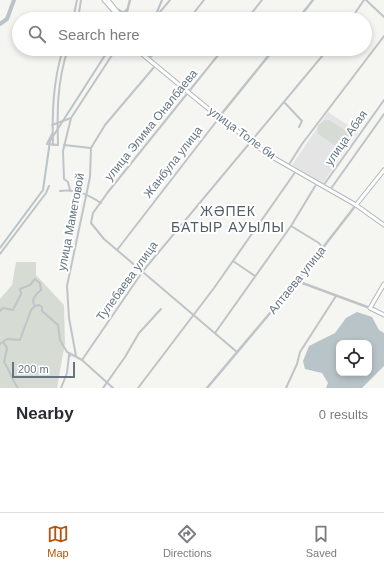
<!DOCTYPE html>
<meta charset="utf-8">
<style>
body{margin:0;font-family:Helvetica,sans-serif;background:#f2f2f3;color:#2b2b33}
.controls{position:absolute;right:12px;bottom:12px;display:grid;overflow:hidden;border-radius:8px;box-shadow:0 2px 6px #0003}
.controls button{width:36px;height:36px;display:grid;place-items:center;padding:0;border:0;border-bottom:1px solid #e1e1e2;background:#fff;color:#2b2b33;font:20px sans-serif}
.scale{position:absolute;left:12px;bottom:10px;width:63px;box-sizing:border-box;padding-left:4px;border:2px solid #657582;border-top:0;font-size:11px;line-height:14px;white-space:nowrap;color:#657582;-webkit-text-stroke:3px #fff;paint-order:stroke}
.list{margin:0;padding:0;list-style:none}
h2{display:flex;justify-content:space-between;align-items:center;height:52px;margin:0;padding:0 16px;font-size:17px}
h2 small{font-size:13px;font-weight:400;color:#7c7c81}
.icon{flex:none;width:22px;height:22px;fill:none;stroke:currentColor;stroke-width:2;stroke-linecap:round;stroke-linejoin:round}
.map{position:relative;flex:none;width:384px;height:388px;overflow:hidden}
.search{position:absolute;background:#fff;box-shadow:0 2px 6px #0003;left:12px;right:12px;top:12px;height:44px;display:flex;align-items:center;gap:10px;box-sizing:border-box;padding:0 14px;border-radius:22px;color:#7c7c81;font-size:15px}
.sheet{height:124px;background:#fff}
nav{display:flex;justify-content:space-around;align-items:center;box-sizing:border-box;height:56px;border-top:1px solid #e1e1e2;background:#fff;font-size:11px;color:#7c7c81}
nav a{display:grid;justify-items:center;gap:2px}
nav .on{color:#b45309}
.map>svg:first-child{display:block}
.built{fill:#e3e4e3}
.green{fill:#d6dcd3}
.water{fill:#b8c4c8;fill-rule:evenodd}
.lines{fill:none;stroke-linecap:round;stroke-linejoin:round}
.canal{stroke:#b8c4c8;stroke-width:2}
.river{stroke:#b8c4c8;stroke-width:4}
.secondary-casing{stroke:#b3b8bc;stroke-width:5}
.minor{stroke:#c0c4c7;stroke-width:2}
.tertiary{stroke:#c0c4c7;stroke-width:2.5}
.secondary{stroke:#fff;stroke-width:3}
.labels{text-anchor:middle;dominant-baseline:central;stroke-width:4;stroke-linejoin:round;paint-order:stroke}
.street-label{font-size:12px;fill:#657582;stroke:#fff}
.quarter-label{font-size:14px;letter-spacing:1px;fill:#525e67;stroke:#fff}
</style>
<div class="map">
<svg width="384" height="388" viewBox="0 0 384 388">
<rect width="100%" height="100%" fill="#f5f5f2"/>
<path class="built" d="M328 112 358 132 323 183 292 165Z"/>
<g class="green">
<path d="M325 120H329L349 133V144L340 149 317 133 318 125Z"/>
<path d="M16 262H36V275L64 305 65 343 57 388H0V299L12 285Z"/>
</g>
<path class="water" d="M357 312 372 317 379 330 384 333V366L362 388H326L328 383 322 373 305 369 303 361 309 346 335 333 346 318ZM339 343H369V373H339Z"/>
<g class="lines">
<g class="canal">
<path d="M147 19 157 12 162 0"/>
<path d="M0 248 43 190 50 141 109 49"/>
</g>
<path class="river" d="M0 24 7 19 14 0"/>
<defs>
<g id="secondary">
<path d="M104 0 121 19"/>
<path d="M108 0 123 19"/>
<path d="M136 49 205 106 267 154 356 205 384 225"/>
<path d="M356 205 384 170"/>
<path d="M384 284 370 308 384 315"/>
</g>
</defs>
<use href="#secondary" class="secondary-casing"/>
<g class="minor">
<path d="M366 0 384 17"/>
<path d="M73 19 77 0"/>
<path d="M78 19 81 0"/>
<path d="M154 19 170 0"/>
<path d="M189 19 204 0"/>
<path d="M247 19 262 0"/>
<path d="M351 19 364 0"/>
<path d="M223 49 108 192 93 213 91 223 104 239 237 352"/>
<path d="M148 59 160 49"/>
<path d="M284 102 302 121 299 127"/>
<path d="M52 125 71 118 116 49"/>
<path d="M52 134 47 144 58 145C57 112 57 81 68 49"/>
<path d="M53 145C52 112 53 81 63 49"/>
<path d="M64 145 91 148"/>
<path d="M288 166 302 144 384 36"/>
<path d="M323 186 384 100"/>
<path d="M70 190 68 182 64 179 63 151 71 118"/>
<path d="M330 190 384 114"/>
<path d="M60 191C76 189 87 194 101 203"/>
<path d="M291 226 319 243 322 247"/>
<path d="M117 250 219 118"/>
<path d="M0 254 46 193 49 186"/>
<path d="M233 261 255 276"/>
<path d="M36 306 39 305 42 307V311L58 325 60 340 67 352 82 360 113 388"/>
<path d="M0 311 3 308 13 310 21 294 20 289 30 285 35 279 40 283 41 290C36 294 30 300 35 306L31 310 20 340 7 339 0 344"/>
<path d="M215 333 291 226 317 183"/>
<path d="M4 343 7 348 4 362C10 371 12 380 18 388"/>
<path d="M76 356 69 318 67 286 90 177 91 148 105 125 155 66"/>
<path d="M82 360 143 271 328 49"/>
<path d="M61 388 67 373 69 355 70 356"/>
<path d="M103 388 125 357 139 333 161 309"/>
<path d="M138 388 214 288 296 171"/>
<path d="M286 388 297 364 300 352 336 296"/>
</g>
<g class="tertiary">
<path d="M117 9 123 13 127 10"/>
<path d="M125 19 130 0"/>
<path d="M298 19 313 0"/>
<path d="M219 117 274 49"/>
<path d="M297 281 370 308"/>
<path d="M207 388 297 281 356 205"/>
</g>
<use href="#secondary" class="secondary"/>
</g>
<g class="labels">
<g class="street-label">
<text transform="translate(151 125) rotate(-51)">улица Элима Оналбаева</text>
<text transform="translate(242 133) rotate(36)">улица Толе би</text>
<text transform="translate(346 138) rotate(-55)">улица Абая</text>
<text transform="translate(173 162) rotate(-52)">Жанбула улица</text>
<text transform="translate(71 222) rotate(-79)">улица Маметовой</text>
<text transform="translate(297 280) rotate(-51)">Алтаева улица</text>
<text transform="translate(127 281) rotate(-54)">Тулебаева улица</text>
</g>
<g class="quarter-label">
<text x="228" y="211">ЖӘПЕК<tspan x="228" dy="16">БАТЫР АУЫЛЫ</tspan></text>
</g>
</g>
</svg>
<div class="controls">
<button><svg class="icon" aria-label="locate" viewBox="0 0 24 24"><circle cx="12" cy="12" r="6"/><path d="M12 2v4M12 18v4M2 12h4M18 12h4"/></svg></button>
</div>
<div class="scale">200 m</div>
<div class="search"><svg class="icon" aria-label="search" viewBox="0 0 24 24"><circle cx="10" cy="10" r="6"/><path d="M15 15l6 6"/></svg>Search here</div>
</div>
<section class="sheet">
<h2>Nearby<small>0 results</small></h2>
<ul class="list">
</ul>
</section>
<nav>
<a class="on"><svg class="icon" aria-label="map" viewBox="0 0 24 24"><path d="M3 6l6-2 6 2 6-2v14l-6 2-6-2-6 2zM9 4v14M15 6v14"/></svg>Map</a>
<a><svg class="icon" aria-label="directions" viewBox="0 0 24 24"><path d="M12 3l9 9-9 9-9-9zM9 14v-3h6M13 9l2 2-2 2"/></svg>Directions</a>
<a><svg class="icon" aria-label="saved" viewBox="0 0 24 24"><path d="M7 4h10v16l-5-4-5 4z"/></svg>Saved</a>
</nav>
